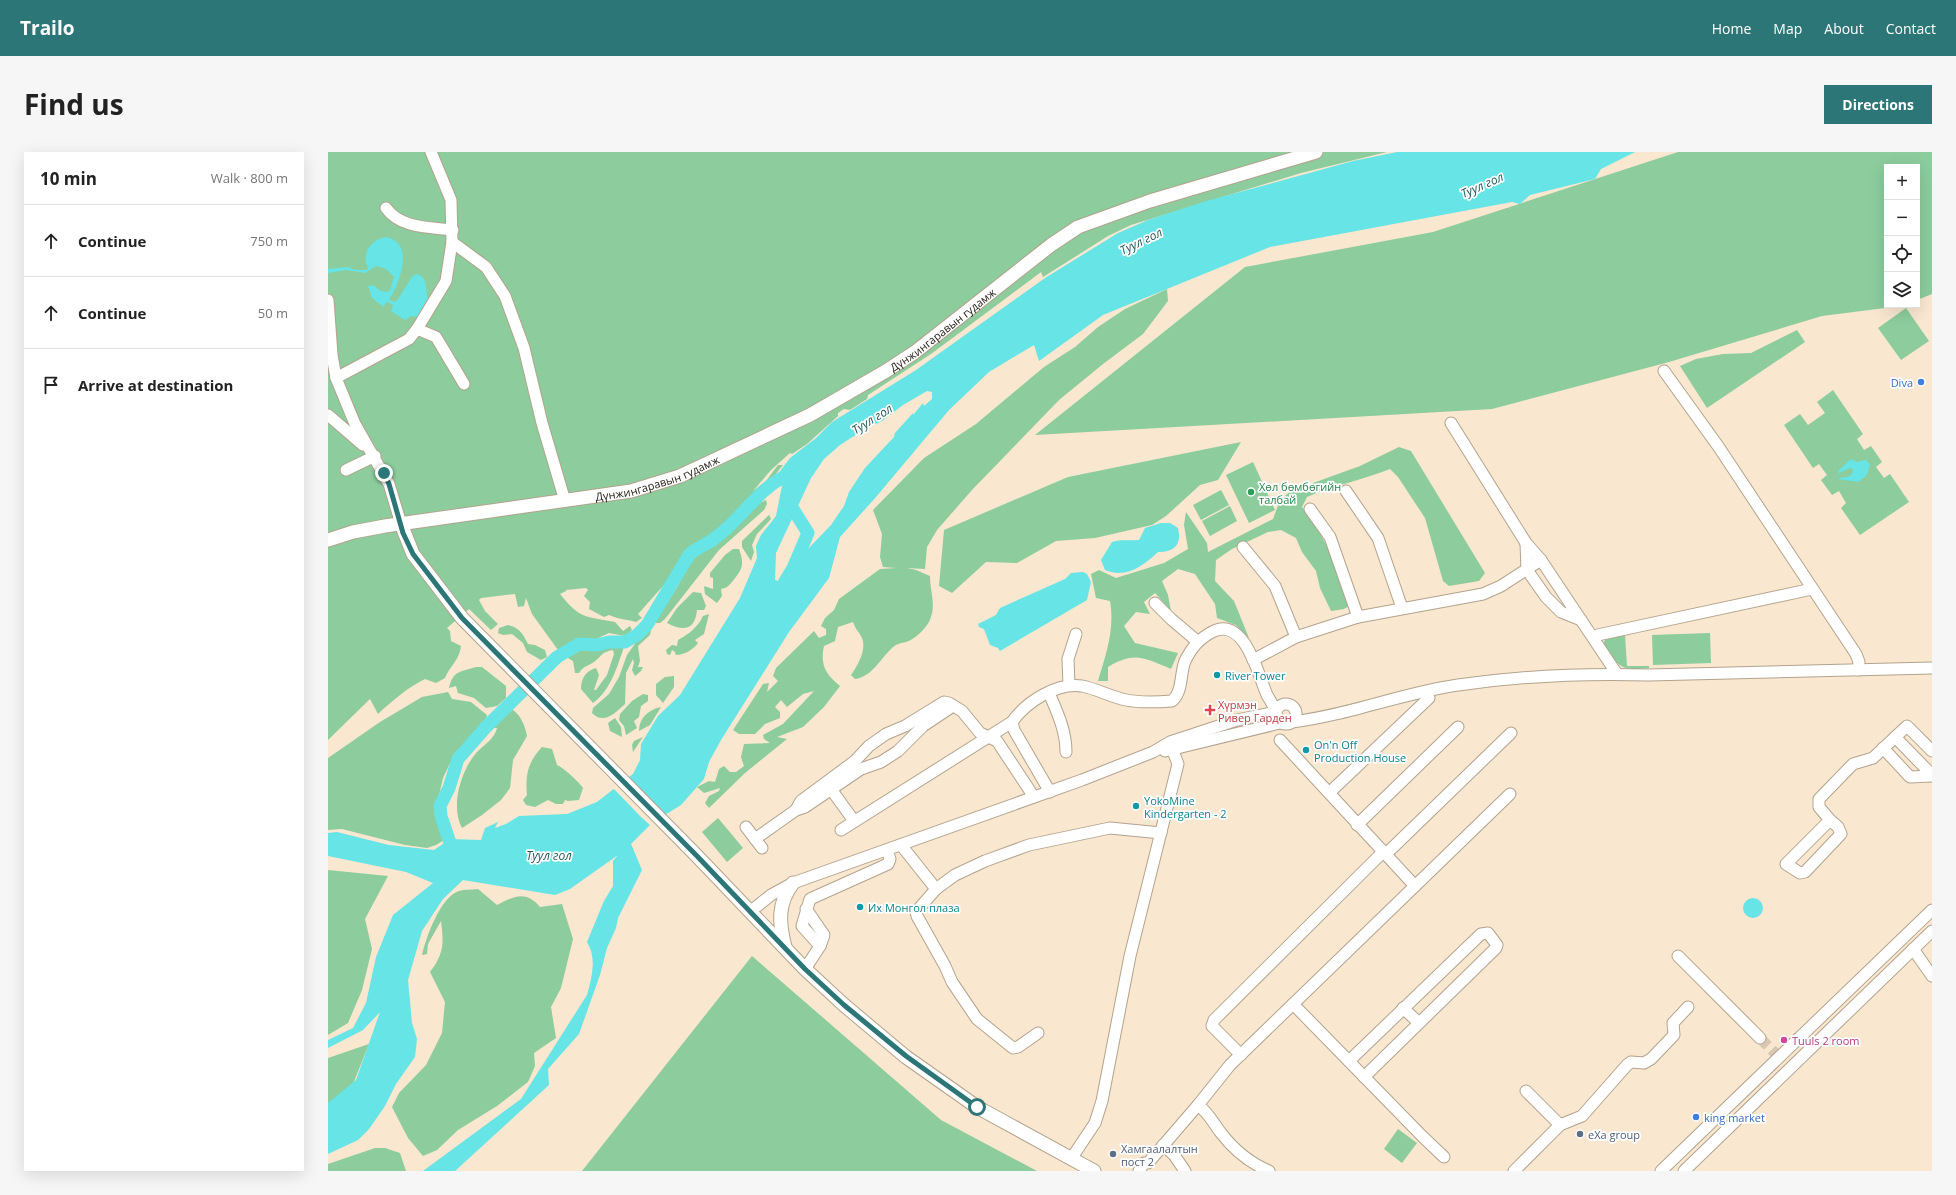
<!DOCTYPE html>
<meta charset="utf-8">
<style>
body{margin:0;font-family:"Open Sans",sans-serif;background:#f6f6f6;color:#222}
.controls{position:absolute;right:12px;top:12px;display:grid;overflow:hidden;border-radius:0px;box-shadow:0 4px 16px #0002}
.controls button{width:36px;height:36px;display:grid;place-items:center;padding:0;border:0;border-bottom:1px solid #e0e0e0;background:#fff;color:#222;font:20px sans-serif}
.stop{position:absolute;width:12px;height:12px;margin:-9px;border:3px solid #2c7677;border-radius:50%;background:#fff}
.stop.end{background:#2c7677;border-color:#fff;box-shadow:0 1px 4px #0008}
.list{margin:0;padding:0;list-style:none}
h2{display:flex;justify-content:space-between;align-items:center;height:52px;margin:0;padding:0 16px;font-size:17px}
h2 small{font-size:13px;font-weight:400;color:#767676}
.list li{display:grid;grid-template-columns:26px 1fr auto;gap:12px;align-items:center;box-sizing:border-box;height:72px;padding:0 16px;border-top:1px solid #e0e0e0}
.list b{display:block;font-size:15px;white-space:nowrap}
.list em{font-size:13px;font-style:normal;color:#767676}
.icon{flex:none;width:22px;height:22px;fill:none;stroke:currentColor;stroke-width:2;stroke-linecap:round;stroke-linejoin:round}
.map{position:relative;flex:none;width:1604px;height:1019px;overflow:hidden;border-radius:0px}
header{display:flex;align-items:center;gap:24px;box-sizing:border-box;height:56px;padding:0 20px;background:#2c7677;color:#fff}
header strong{font-size:19px}
nav{display:flex;gap:22px;margin-inline-start:auto;font-size:14px}
.intro{display:flex;align-items:center;justify-content:space-between;box-sizing:border-box;height:96px;padding:0 24px}
h1{margin:0;font-size:28px}
.button{padding:10px 18px;border-radius:0px;background:#2c7677;color:#fff;font-size:14px;font-weight:700}
main{display:flex;gap:24px;padding:0 24px}
aside{flex:1;background:#fff;border-radius:0px;box-shadow:0 4px 16px #0002}
.map>svg:first-child{display:block}
.green{fill:#8ccc9d}
.water{fill:#66e4e6;fill-rule:evenodd}
.pier{fill:#f9e7d0}
.lines{fill:none;stroke-linecap:round;stroke-linejoin:round}
.river{stroke:#66e4e6;stroke-width:13}
.minor-tunnel{stroke:#d8c8b3;stroke-width:11;stroke-dasharray:11 5.5;stroke-linecap:butt}
.minor-casing{stroke:#b3a38d;stroke-width:13}
.major-casing{stroke:#b3a38d;stroke-width:15}
.minor{stroke:#fff;stroke-width:11}
.major{stroke:#fff;stroke-width:13}
.route{stroke:#2c7677;stroke-width:5}
.shop-dot{fill:#3f7fe0;stroke:#fff;stroke-width:1.5}
.leisure-dot{fill:#2e9e5b;stroke:#fff;stroke-width:1.5}
.culture-dot{fill:#0f9aa8;stroke:#fff;stroke-width:1.5}
.health-dot{fill:#e0444e;stroke:#fff;stroke-width:1.5}
.hotel-dot{fill:#d1479c;stroke:#fff;stroke-width:1.5}
.service-dot{fill:#5c6f8a;stroke:#fff;stroke-width:1.5}
.labels{text-anchor:middle;dominant-baseline:central;stroke-width:3.5;stroke-linejoin:round;paint-order:stroke}
.street-label{font-size:11px;fill:#201a11;stroke:#fff}
.shop-label{font-size:11px;fill:#366cbe;stroke:#fff;text-anchor:end}
.leisure-label{font-size:11px;fill:#27864d;stroke:#fff;text-anchor:start}
.culture-label{font-size:11px;fill:#0d838f;stroke:#fff;text-anchor:start}
.health-label{font-size:11px;fill:#be3a42;stroke:#fff;text-anchor:start}
.hotel-label{font-size:11px;fill:#b23c85;stroke:#fff;text-anchor:start}
.service-label{font-size:11px;fill:#4e5e75;stroke:#fff;text-anchor:start}
.water-label{font-size:12px;font-style:italic;fill:#225859;stroke:#fff}
</style>
<header>
<strong>Trailo</strong>
<nav><a>Home</a><a>Map</a><a>About</a><a>Contact</a></nav>
</header>
<div class="intro"><h1>Find us</h1><a class="button">Directions</a></div>
<main>
<aside>
<h2>10 min<small>Walk · 800 m</small></h2>
<ul class="list">
<li><svg class="icon" aria-label="ahead" viewBox="0 0 24 24"><path d="M12 20V5M6 11l6-6 6 6"/></svg><div><b>Continue</b></div><em>750 m</em></li>
<li><svg class="icon" aria-label="ahead" viewBox="0 0 24 24"><path d="M12 20V5M6 11l6-6 6 6"/></svg><div><b>Continue</b></div><em>50 m</em></li>
<li><svg class="icon" aria-label="arrive" viewBox="0 0 24 24"><path d="M6 21V4h12l-3 4 3 4H6"/></svg><div><b>Arrive at destination</b></div></li>
</ul>
</aside>
<div class="map">
<svg width="1604" height="1019" viewBox="0 0 1604 1019">
<rect width="100%" height="100%" fill="#f9e7d0"/>
<g class="green">
<path d="M0 0H1059L973 21 803 73 780 84 715 125 713 120 603 202 540 243 539 247 522 258 516 257 510 261V264L479 292 464 302 462 301 443 318 425 339 438 329 450 313H455L436 337 385 383 362 398 344 424 310 462 314 466 308 470C298 467 292 468 281 463L276 465 261 457 262 450 256 444 260 438 258 436 238 438V439L232 442C253 468 257 464 287 470L295 479 302 474 304 478 297 484 281 481 268 487 244 490 230 498 204 462 198 446 196 454 190 455 187 442 153 446 151 448 157 459 170 472 163 478 141 457 119 476 122 479 123 489 133 494C131 509 123 512 117 526L108 531 97 527C79 536 65 548 50 562L42 547 0 588Z"/>
<path d="M1350 0H1604V142L1589 148V15H1559V153H1576L1573 154 1494 164 1341 210 1164 257 707 283 917 115 1105 80Z"/>
<path d="M839 137 840 149 815 182 775 212 731 248 644 338 609 378 599 395 597 417 579 416 588 418 602 424C602 441 609 453 601 470 597 477 586 488 578 490 573 491 568 492 564 496 552 507 544 525 527 527L523 523C530 513 540 496 533 484 530 479 527 476 525 470L510 475 507 489 496 494C492 512 497 522 512 534L496 555 475 575 449 585 459 587 417 621 381 656 377 651 381 644 391 639 392 636 376 641 369 635 381 629 387 630 391 617 396 614 402 620H408L416 614 413 605 416 592 442 591 436 587 435 583 455 572 486 539 475 542 459 555 453 548 447 555 452 560V566L437 572 427 582H411L405 578 435 532 441 531 439 540 450 529 445 524 448 516 486 479 491 486 498 483V477L493 474 497 466 506 458 511 447 552 417 568 416 555 415 552 405 554 382 545 358 596 306 648 272 716 215 747 195 770 175 797 157Z"/>
<path d="M1578 156 1601 189 1573 208 1550 176Z"/>
<path d="M1469 178 1477 190 1379 256 1352 214 1368 207 1395 202 1423 201Z"/>
<path d="M1505 238 1535 282 1529 287 1536 298 1543 294 1554 310 1548 315 1556 326 1562 322 1581 350 1532 383 1513 356 1518 351 1511 339 1504 343 1493 328 1499 323 1491 312 1485 316 1456 273 1472 262 1480 273 1497 261 1489 250Z"/>
<path d="M913 290 890 328 872 333 838 364 824 373 767 386 728 389 689 411 658 410 624 441 611 434 616 378 740 325Z"/>
<path d="M1071 295 1083 299 1157 421 1151 429 1121 434 1115 429 1097 366 1070 325 1062 317C1035 328 1006 333 979 345L974 355C997 384 1011 418 1023 453L1016 457 1003 459 992 436 988 419 974 400 968 386 953 378 940 380 904 397 888 408 887 429 906 449 921 486 908 473 889 466 887 452 867 422 850 417 834 429 840 443 843 459 827 441 816 450 822 462 808 460 796 474 807 491 850 501 843 517C816 506 807 499 780 515V529H770C778 502 787 477 782 449L768 446 763 422 771 418 788 426 836 411 860 397 856 373 858 360 879 391 880 400 945 367 952 348 963 339 1032 314Z"/>
<path d="M925 310 947 358 921 371 898 323Z"/>
<path d="M893 338 901 353 873 368 865 353Z"/>
<path d="M438 348 439 352 436 358 391 398 337 467 332 471H327C334 457 344 445 351 432 355 422 356 412 364 404 373 395 386 394 397 384 410 374 423 355 438 348Z"/>
<path d="M902 354 909 369 882 384 874 369Z"/>
<path d="M441 363 443 367 429 382 424 393 426 400 423 409 414 395V389Z"/>
<path d="M405 397H411C417 413 414 418 404 430 400 434 399 436 393 437L394 444 389 451 377 442 376 434 385 437V426L382 425V421L397 403Z"/>
<path d="M365 440 373 441 378 454 376 458H369C367 478 356 480 339 471L349 456Z"/>
<path d="M381 462 376 482 367 488 370 491C365 498 356 503 348 503L347 500 344 498 342 503 339 502 338 498 344 493 349 494 350 488C361 482 370 475 375 464Z"/>
<path d="M180 473C192 476 195 482 200 492L207 493 217 498 219 505 213 508 199 500 195 491 184 482 175 483 170 481 171 476Z"/>
<path d="M323 478 322 483 310 494 312 509 310 515H315L313 519 307 524 304 518 306 511 305 507 298 521 297 552C287 561 276 573 264 561L265 556 281 542 291 525 299 503 316 479Z"/>
<path d="M1382 481 1383 511 1325 513 1324 483Z"/>
<path d="M1297 483 1299 514H1321V516C1303 518 1294 519 1283 504 1279 499 1276 495 1276 489L1279 487Z"/>
<path d="M290 494 296 495C289 515 283 538 265 551L253 537C253 526 258 519 268 516L271 523 266 538H268L279 523 286 502 285 498C273 500 274 504 266 510 260 514 255 514 251 521H247L245 509 240 506 241 503 249 498Z"/>
<path d="M148 515H154L178 534V546L169 554 158 556 146 546 130 541 128 534 121 536C125 518 133 520 148 515Z"/>
<path d="M346 524V535L335 551 328 543V532L337 525Z"/>
<path d="M120 540 124 547 143 550 159 563 158 568 127 601 115 626 107 660 116 688 108 693 99 696 77 693 14 677 0 678V606L52 570 94 545Z"/>
<path d="M315 542 320 543V549L313 554 311 565 306 569 309 576 298 583 296 574 291 568 292 562 304 549Z"/>
<path d="M333 555 322 573 311 579C311 566 320 558 333 555Z"/>
<path d="M185 558C194 565 197 574 199 584L185 608 182 636 173 648 154 663 134 676C122 654 133 618 149 600 156 593 167 586 169 576H161C165 567 175 559 185 558Z"/>
<path d="M287 566 293 575 294 585 282 579 280 571Z"/>
<path d="M315 585 305 600 304 593 306 589Z"/>
<path d="M214 595 224 597 229 613C237 617 250 629 255 636L251 648 240 649 237 648 235 652H228L220 648 207 655 198 653 195 648 199 643C197 623 200 610 214 595Z"/>
<path d="M390 666 415 696 399 710 374 680Z"/>
<path d="M0 718 60 724 37 767 44 797 34 838 20 871 0 883Z"/>
<path d="M150 737 169 753C186 744 198 738 212 755L234 752 245 787 233 836 223 855 228 886 206 901 207 914 200 930 169 954 130 978 109 998 95 1004 80 986 64 955 71 941 98 913 114 881 117 850 102 820C116 801 116 792 113 769L100 792 99 802 94 803C98 786 112 745 131 739 137 737 144 738 150 737Z"/>
<path d="M424 804 613 968 709 1019H254Z"/>
<path d="M41 892 21 942 0 963V906Z"/>
<path d="M1070 977 1089 991 1074 1011 1056 997Z"/>
<path d="M47 996H57L72 1001 78 1019H0V1012Z"/>
</g>
<g class="water">
<path d="M1069 0H1307L1273 17 1267 27 1202 43 1192 52 1184 50 942 95 775 163 711 209 706 193 661 220 621 258 548 345 512 385 501 426 461 480 393 588 381 610 376 627 353 653 324 671 303 692 314 718 290 766 288 776 279 796 272 823 251 882 220 917 221 933 127 1019H95L193 947 259 843C264 825 269 806 259 790L276 749 285 734V709L290 703 242 737 227 743 135 728 115 747 94 779 80 828 84 871 89 887 87 905 68 932 57 954 41 977 30 988 0 1002V951L28 928 52 860 35 878 0 896V888L25 876 38 851 48 805 65 763 105 731 78 720 0 704V681L9 680 61 693 106 698 122 687 153 688 157 676 170 670 167 676 178 672 191 664 239 662 269 650 305 622 312 608 313 592 330 564 352 543 412 446 429 406 428 394 433 383 448 364 455 329 449 333 443 331 462 306 488 286 504 270 588 218 717 126 790 81 820 68 875 50 1025 9ZM599 239 604 240V247L596 254 595 251 585 263V261L567 281 566 285 537 316 521 340 516 354 503 373 477 400 458 432 447 428 448 401 483 326 496 307 512 293 537 277 554 269 575 253Z"/>
<path d="M58 85C88 91 71 132 61 148L68 150 84 125 88 122C100 125 98 136 99 145L101 147 99 151 108 157 101 167 93 162 90 165 83 164 77 168 63 159 65 154 64 152 59 150 55 155 44 146 40 134 45 133 53 139 59 140 62 138 66 125 58 117 48 114 37 121 18 118 0 121V117L20 115 27 118H39L40 116C33 102 42 88 58 85Z"/>
<path d="M1523 307 1529 310 1538 308 1542 313 1538 324 1530 330 1510 327C1517 324 1523 327 1525 318L1522 316 1511 321 1509 325 1511 318Z"/>
<path d="M833 371H842L850 376C854 392 847 400 830 400 815 414 798 427 777 418L773 408 784 390C794 387 801 389 811 388L817 376Z"/>
<path d="M755 420 759 422 763 430 759 448 672 499 670 496 662 493 656 477 651 475 650 472 668 463 672 456 737 427 743 421Z"/>
<circle cx="1425" cy="756" r="10"/>
</g>
<path class="pier" d="M298 625 338 664 323 674 313 665 284 635Z"/>
<g class="lines">
<g class="river">
<path d="M447 446 465 416 480 381 460 349 461 346"/>
<path d="M121 704 123 694 113 664 112 654 121 636 130 607 158 575 229 505 251 492 269 493 281 490H297L309 483 319 473 361 403C369 395 379 393 387 386 412 369 431 335 460 323"/>
</g>
<path class="minor-tunnel" d="M1432 886 1450 904"/>
<defs>
<g id="minor">
<path d="M58 56C73 77 102 75 125 78"/>
<path d="M124 90 158 115 177 144 196 196 214 271 237 349"/>
<path d="M0 148 4 203 8 226 27 272 61 332 73 372"/>
<path d="M89 177 108 185 136 232"/>
<path d="M1336 219 1390 294 1528 502 1531 510 1530 518"/>
<path d="M8 226 81 187 89 177 118 129 124 90 123 48 103 0"/>
<path d="M0 263 35 293"/>
<path d="M1123 271 1198 391 1213 408 1289 522"/>
<path d="M18 318 47 304"/>
<path d="M1018 339 1050 386 1074 456"/>
<path d="M982 357 1002 385 1030 465"/>
<path d="M1198 391 1199 418 1218 445 1233 460 1253 468"/>
<path d="M915 395 947 434 968 485"/>
<path d="M827 451 843 467 869 489"/>
<path d="M1265 484 1484 437"/>
<path d="M925 508 968 485 1030 465 1155 442 1173 434 1213 408"/>
<path d="M741 533 740 507 748 482"/>
<path d="M721 541C729 560 738 578 738 600"/>
<circle cx="958" cy="562" r="10"/>
<path d="M684 570 686 578 722 640"/>
<path d="M964 570C1021 563 1074 541 1130 533 1193 524 1258 521 1321 523L1604 516"/>
<path d="M1567 585 1604 623"/>
<path d="M952 588 1087 734 1182 642"/>
<path d="M1555 596 1582 625 1604 624"/>
<path d="M837 599 952 571"/>
<path d="M500 633 526 669"/>
<path d="M1001 641 1101 546"/>
<path d="M468 658 473 649 527 609 541 594 558 582 577 574 616 550 621 551 634 559 652 581 669 589 706 645"/>
<path d="M1502 668 1510 675 1513 682 1477 720 1472 721 1458 712 1502 668 1491 655V647L1525 612 1545 606 1579 574 1604 599"/>
<path d="M1029 673 1130 575"/>
<path d="M418 675 434 696"/>
<path d="M513 678 684 570C698 550 729 530 754 534 769 537 783 545 798 548 813 551 830 550 844 549 855 540 852 521 857 509 864 495 871 487 884 480 916 463 930 522 939 543 942 548 945 553 948 559"/>
<path d="M427 687 468 658 477 655 533 617 553 610 570 599 595 574 625 554"/>
<path d="M573 693 608 737 627 723 657 709 701 693 782 676 833 681"/>
<path d="M1058 702 1183 581"/>
<path d="M608 737 588 760 589 764 617 814 624 830 649 867 685 896 690 895 710 881"/>
<path d="M478 757 496 783 492 794"/>
<path d="M423 759 443 743 465 731 754 628 825 600 842 590 909 568 948 560"/>
<path d="M1585 797 1604 824"/>
<path d="M1350 804 1432 886"/>
<path d="M477 817 492 794 474 774 482 747 560 712 562 707 559 698"/>
<path d="M965 852 1094 984 1116 1005"/>
<path d="M1075 856 1090 870"/>
<path d="M913 903 884 874 886 868 1055 700"/>
<path d="M1021 909 1153 782 1160 781 1169 793 1168 796 1036 925"/>
<path d="M1198 939 1232 973"/>
<path d="M835 993 846 1003 857 1019"/>
<path d="M743 1007 767 971 774 949 802 804 850 612 845 599"/>
<path d="M811 1019 816 1011H820L870 953"/>
<path d="M941 1019C922 1011 906 998 893 981 886 972 880 960 870 953L902 913 1087 734"/>
<path d="M1186 1019 1232 973 1254 964 1299 913 1303 910 1316 911 1323 907 1346 883 1345 871 1360 855"/>
<path d="M1333 1019 1604 758"/>
<path d="M1356 1019 1604 779"/>
</g>
<g id="major">
<path d="M73 372 85 402 134 466 368 703 477 817 516 853 578 905 649 955 766 1019"/>
<path id="s1" d="M0 388 25 380 57 374 303 339 352 324 482 263 558 219 587 200 723 93 750 75 822 49 988 0"/>
<path d="M457 795C451 771 449 752 465 731"/>
</g>
</defs>
<use href="#minor" class="minor-casing"/>
<use href="#major" class="major-casing"/>
<use href="#minor" class="minor"/>
<use href="#major" class="major"/>
</g>
<g class="lines">
<path class="route" d="M56 321 61 332 75 381 85 402 134 466 368 703 477 817 516 853 578 904 649 955"/>
</g>
<g class="shop-dot">
<circle cx="1593" cy="230" r="4"/>
<circle cx="1368" cy="965" r="4"/>
</g>
<circle class="leisure-dot" cx="923" cy="340" r="4"/>
<g class="culture-dot">
<circle cx="889" cy="523" r="4"/>
<circle cx="978" cy="598" r="4"/>
<circle cx="808" cy="654" r="4"/>
<circle cx="532" cy="755" r="4"/>
</g>
<path class="health-dot" d="M880 552h4v4h4v4h-4v4h-4v-4h-4v-4h4z"/>
<circle class="hotel-dot" cx="1456" cy="888" r="4"/>
<g class="service-dot">
<circle cx="1252" cy="982" r="4"/>
<circle cx="785" cy="1002" r="4"/>
</g>
<g class="labels">
<g class="street-label">
<text stroke="none"><textPath href="#s1" startOffset="660">Дүнжингаравын гудамж</textPath></text>
<text stroke="none"><textPath href="#s1" startOffset="336">Дүнжингаравын гудамж</textPath></text>
</g>
<g class="shop-label">
<text x="1585" y="230">Diva</text>
<text x="1376" y="965" text-anchor="start">king market</text>
</g>
<g class="leisure-label">
<text x="931" y="334">Хөл бөмбөгийн<tspan x="931" dy="13">талбай</tspan></text>
</g>
<g class="culture-label">
<text x="897" y="523">River Tower</text>
<text x="986" y="592">On'n Off<tspan x="986" dy="13">Production House</tspan></text>
<text x="816" y="648">YokoMine<tspan x="816" dy="13">Kindergarten - 2</tspan></text>
<text x="540" y="755">Их Монгол плаза</text>
</g>
<g class="health-label">
<text x="890" y="552">Хүрмэн<tspan x="890" dy="13">Ривер Гарден</tspan></text>
</g>
<g class="hotel-label">
<text x="1464" y="888">Tuuls 2 room</text>
</g>
<g class="service-label">
<text x="1260" y="982">eXa group</text>
<text x="793" y="996">Хамгаалалтын<tspan x="793" dy="13">пост 2</tspan></text>
</g>
<g class="water-label">
<text transform="translate(1154 33) rotate(-24)">Туул гол</text>
<text transform="translate(813 89) rotate(-26)">Туул гол</text>
<text transform="translate(544 267) rotate(-32)">Туул гол</text>
<text x="221" y="703">Туул гол</text>
</g>
</g>
</svg>
<div class="controls">
<button>+</button>
<button>−</button>
<button><svg class="icon" aria-label="locate" viewBox="0 0 24 24"><circle cx="12" cy="12" r="6"/><path d="M12 2v4M12 18v4M2 12h4M18 12h4"/></svg></button>
<button><svg class="icon" aria-label="layers" viewBox="0 0 24 24"><path d="M12 4l9 5-9 5-9-5zM3 14l9 5 9-5"/></svg></button>
</div>
<div class="stop" style="left:649px;top:955px"></div>
<div class="stop end" style="left:56px;top:321px"></div>
</div>
</main>
